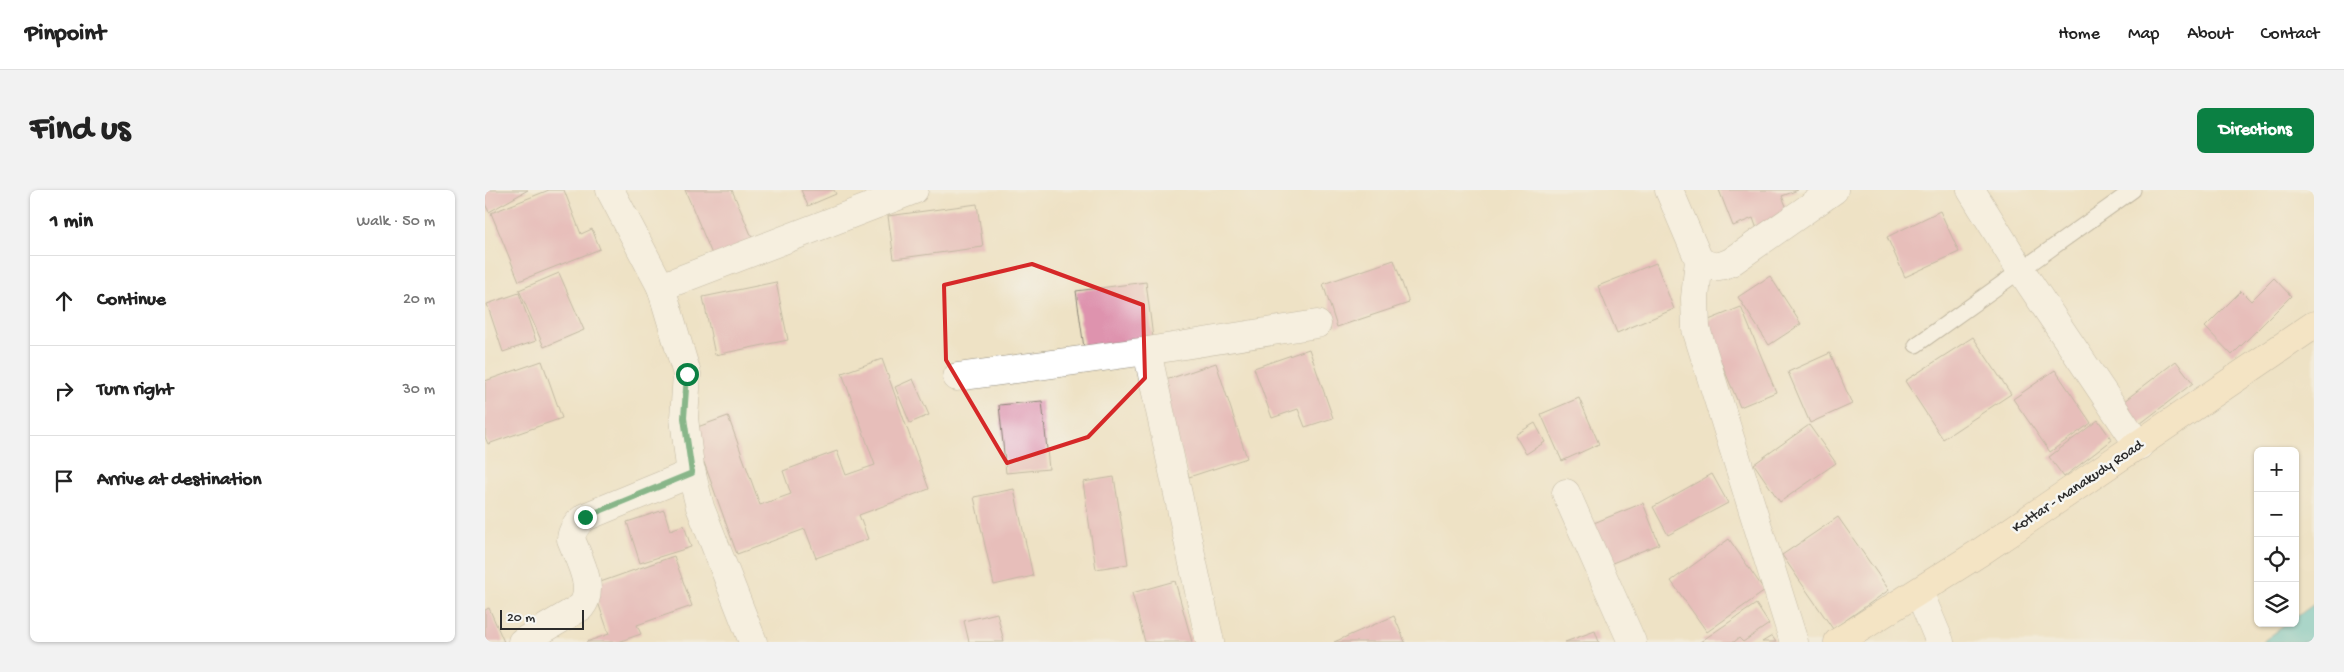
<!DOCTYPE html>
<meta charset="utf-8">
<style>
body{margin:0;font-family:"Gochi Hand",sans-serif;background:#f2f2f2;color:#222}
.controls{position:absolute;right:15px;bottom:15px;display:grid;overflow:hidden;border-radius:8px;box-shadow:0 1px 4px #0004}
.controls button{width:45px;height:45px;display:grid;place-items:center;padding:0;border:0;border-bottom:1px solid #e0e0e0;background:#fff;color:#222;font:25px sans-serif}
.scale{position:absolute;left:15px;bottom:12px;width:84px;box-sizing:border-box;padding-left:5px;border:2px solid #2b2b2b;border-top:0;font-size:14px;line-height:18px;white-space:nowrap;color:#2b2b2b;-webkit-text-stroke:4px #f6f6f2;paint-order:stroke}
.stop{position:absolute;width:15px;height:15px;margin:-11px;border:4px solid #0b8043;border-radius:50%;background:#fff}
.stop.end{background:#0b8043;border-color:#fff;box-shadow:0 1px 5px #0008}
.list{margin:0;padding:0;list-style:none}
h2{display:flex;justify-content:space-between;align-items:center;height:65px;margin:0;padding:0 20px;font-size:21px}
h2 small{font-size:16px;font-weight:400;color:#767676}
.list li{display:grid;grid-template-columns:32px 1fr auto;gap:15px;align-items:center;box-sizing:border-box;height:90px;padding:0 20px;border-top:1px solid #e0e0e0}
.list b{display:block;font-size:19px;white-space:nowrap}
.list em{font-size:16px;font-style:normal;color:#767676}
.icon{flex:none;width:28px;height:28px;fill:none;stroke:currentColor;stroke-width:2;stroke-linecap:round;stroke-linejoin:round}
.map{position:relative;flex:none;width:1829px;height:452px;overflow:hidden;border-radius:8px}
header{display:flex;align-items:center;gap:30px;box-sizing:border-box;height:70px;padding:0 25px;background:#fff;border-bottom:1px solid #e0e0e0}
header strong{font-size:24px}
nav{display:flex;gap:28px;margin-inline-start:auto;font-size:18px}
.intro{display:flex;align-items:center;justify-content:space-between;box-sizing:border-box;height:120px;padding:0 30px}
h1{margin:0;font-size:35px}
.button{padding:12px 22px;border-radius:8px;background:#0b8043;color:#fff;font-size:18px;font-weight:700}
main{display:flex;gap:30px;padding:0 30px}
aside{flex:1;background:#fff;border-radius:8px;box-shadow:0 1px 4px #0004}
.map>svg:first-child{display:block}
.water{fill:#58c5cc;stroke:#42787c}
.building{fill:#de93ae}
.lines{fill:none;stroke-linecap:round;stroke-linejoin:round}
.service-casing{stroke:#8c8678;stroke-width:17}
.minor-casing{stroke:#8c8678;stroke-width:29}
.secondary-casing{stroke:#8c8678;stroke-width:29}
.service{stroke:#fff;stroke-width:15}
.minor{stroke:#fff;stroke-width:28}
.secondary{stroke:#fbe6c4;stroke-width:28}
.route{stroke:#0b8043;stroke-width:6}
.marked{fill:none;stroke:#d62828;stroke-width:4;stroke-linejoin:round}
.labels{text-anchor:middle;dominant-baseline:central;stroke-width:5;stroke-linejoin:round;paint-order:stroke}
.street-label{font-size:15px;fill:#2b2b2b;stroke:#f6f6f2}
</style>
<header>
<strong>Pinpoint</strong>
<nav><a>Home</a><a>Map</a><a>About</a><a>Contact</a></nav>
</header>
<div class="intro"><h1>Find us</h1><a class="button">Directions</a></div>
<main>
<aside>
<h2>1 min<small>Walk · 50 m</small></h2>
<ul class="list">
<li><svg class="icon" aria-label="ahead" viewBox="0 0 24 24"><path d="M12 20V5M6 11l6-6 6 6"/></svg><div><b>Continue</b></div><em>20 m</em></li>
<li><svg class="icon" aria-label="right" viewBox="0 0 24 24"><path d="M7 20v-9h11M14 6l5 5-5 5"/></svg><div><b>Turn right</b></div><em>30 m</em></li>
<li><svg class="icon" aria-label="arrive" viewBox="0 0 24 24"><path d="M6 21V4h12l-3 4 3 4H6"/></svg><div><b>Arrive at destination</b></div></li>
</ul>
</aside>
<div class="map">
<svg width="1829" height="452" viewBox="0 0 1829 452">
<rect width="100%" height="100%" fill="#f6f6f2"/>
<filter id="ink" filterUnits="userSpaceOnUse"><feTurbulence type="fractalNoise" baseFrequency=".02" numOctaves="2"/><feDisplacementMap in="SourceGraphic" scale="10" xChannelSelector="R" yChannelSelector="G"/><feConvolveMatrix kernelMatrix="1 2 1 2 8 2 1 2 1" color-interpolation-filters="sRGB"/></filter>
<filter id="wash" filterUnits="userSpaceOnUse"><feTurbulence type="fractalNoise" baseFrequency=".0096" numOctaves="4" result="noise"/><feDisplacementMap in="SourceGraphic" scale="20" xChannelSelector="R" yChannelSelector="G"/><feGaussianBlur stdDeviation="1.12" result="paint"/><feColorMatrix in="noise" values="0 0 0 0 0 0 0 0 0 0 0 0 0 0 0 0 0 1.4 0 .05"/><feComposite in="paint" operator="in"/></filter>
<g filter="url(#wash)">
<rect width="100%" height="100%" fill="#eee2c5"/>
<path class="water" d="M1829 414V452H1777L1803 433H1810V428Z"/>
<g id="blocks">
<g class="building">
<path d="M0 0H43L4 22 0 14Z"/>
<path d="M64 0H79L96 44 107 39 115 59 34 91 6 23Z"/>
<path d="M200 0H247L269 52 229 69Z"/>
<path d="M316 0H349L351 4 323 16Z"/>
<path d="M1234 0H1313L1297 6 1305 26 1272 39 1268 28 1248 36Z"/>
<path d="M492 14 498 57 409 69 403 26Z"/>
<path d="M1455 21 1474 62 1420 87 1402 47Z"/>
<path d="M909 70 924 113 852 137 838 94Z"/>
<path d="M1171 73 1189 119 1132 143 1113 96Z"/>
<path d="M74 83 99 140 59 157 34 100Z"/>
<path d="M1285 86 1316 134 1284 155 1253 107Z"/>
<path d="M1789 88 1806 106 1747 165 1720 137 1756 101 1766 111Z"/>
<path d="M291 92 303 150 230 165 218 107Z"/>
<path d="M661 92 670 164 601 172 591 101Z"/>
<path d="M34 103 51 151 18 162 2 114Z"/>
<path d="M1256 117 1291 202 1255 217 1219 132Z"/>
<path d="M1488 147 1526 204 1458 249 1420 191Z"/>
<path d="M824 159 848 228 820 237 813 219 787 228 769 178Z"/>
<path d="M1345 163 1367 214 1325 233 1303 182Z"/>
<path d="M397 169 444 299 374 325 383 349 331 368 320 339 252 364 207 239 243 226 275 315 306 304 298 281 352 261 361 285 390 275 357 183Z"/>
<path d="M57 171 77 228 3 254 0 247V191Z"/>
<path d="M1691 171 1708 193 1651 237 1634 215Z"/>
<path d="M731 173 762 268 704 287 672 193Z"/>
<path d="M1570 180 1606 233 1565 262 1528 209Z"/>
<path d="M428 189 444 225 425 233 410 197Z"/>
<path d="M1094 208 1114 254 1077 271 1056 224Z"/>
<path d="M557 211 564 279 521 283 514 215Z"/>
<path d="M1613 230 1627 250 1579 287 1564 267Z"/>
<path d="M1050 233 1060 252 1041 264 1030 245Z"/>
<path d="M1324 235 1351 273 1295 312 1269 274Z"/>
<path d="M1227 284 1243 313 1183 345 1168 317Z"/>
<path d="M629 287 643 374 611 379 598 292Z"/>
<path d="M529 299 548 386 509 395 489 307Z"/>
<path d="M1158 313 1174 354 1115 378 1099 337Z"/>
<path d="M179 320 185 340 199 335 206 357 155 373 142 332Z"/>
<path d="M1353 327 1404 400 1348 439 1297 365Z"/>
<path d="M1244 349 1280 401 1222 442 1186 391Z"/>
<path d="M189 366 207 416 152 435 156 444 133 452H101L124 444 107 395Z"/>
<path d="M690 391 707 452H660L647 403Z"/>
<path d="M1271 414 1284 434 1258 452 1254 448 1249 452H1215Z"/>
<path d="M4 418 19 452H0V420Z"/>
<path d="M512 423 519 452H484L479 431Z"/>
<path d="M909 426 920 452H849Z"/>
<path d="M1110 441 1114 452H1080Z"/>
<path d="M1287 446 1291 452H1277Z"/>
</g>
</g>
</g>
<g filter="url(#ink)">
<use href="#blocks" fill-opacity="0" stroke="#8c8678" stroke-width="1"/>
<g class="lines">
<defs>
<path id="service" d="M1431 155 1648 0"/>
<g id="minor">
<path d="M125 0 176 97 202 184 199 228 205 277 215 317 268 452"/>
<path d="M1184 0 1214 70C1226 78 1233 78 1246 72L1349 0"/>
<path d="M1486 0 1535 79 1654 256"/>
<path d="M1214 70 1210 108 1211 139 1309 452"/>
<path d="M176 97 429 0"/>
<path d="M662 161 725 452"/>
<path d="M472 187 662 161 832 134"/>
<path d="M1081 303 1147 452"/>
<path d="M1434 402 1455 452"/>
<path d="M37 452 96 417C111 399 94 370 86 349 87 339 92 333 100 327L207 283"/>
</g>
<path id="secondary" d="M1353 452 1494 363 1829 135"/>
</defs>
<use href="#service" class="service-casing"/>
<use href="#minor" class="minor-casing"/>
<use href="#secondary" class="secondary-casing"/>
<use href="#service" class="service"/>
<use href="#minor" class="minor"/>
<use href="#secondary" class="secondary"/>
</g>
</g>
<g class="lines" filter="url(#ink)">
<path class="route" d="M100 327 207 283 199 228 202 184"/>
</g>
<path d="M0 0H1829V452H0ZM547 74 658 115 660 188 603 247 522 273 461 170 459 95Z" fill="#eee2c5" fill-opacity=".55" fill-rule="evenodd"/>
<path class="marked" d="M547 74 658 115 660 188 603 247 522 273 461 170 459 95Z"/>
<g class="labels">
<g class="street-label">
<text transform="translate(1593 297) rotate(-34)">Kottar - Manakudy Road</text>
</g>
</g>
</svg>
<div class="controls">
<button>+</button>
<button>−</button>
<button><svg class="icon" aria-label="locate" viewBox="0 0 24 24"><circle cx="12" cy="12" r="6"/><path d="M12 2v4M12 18v4M2 12h4M18 12h4"/></svg></button>
<button><svg class="icon" aria-label="layers" viewBox="0 0 24 24"><path d="M12 4l9 5-9 5-9-5zM3 14l9 5 9-5"/></svg></button>
</div>
<div class="scale">20 m</div>
<div class="stop" style="left:202px;top:184px"></div>
<div class="stop end" style="left:100px;top:327px"></div>
</div>
</main>
